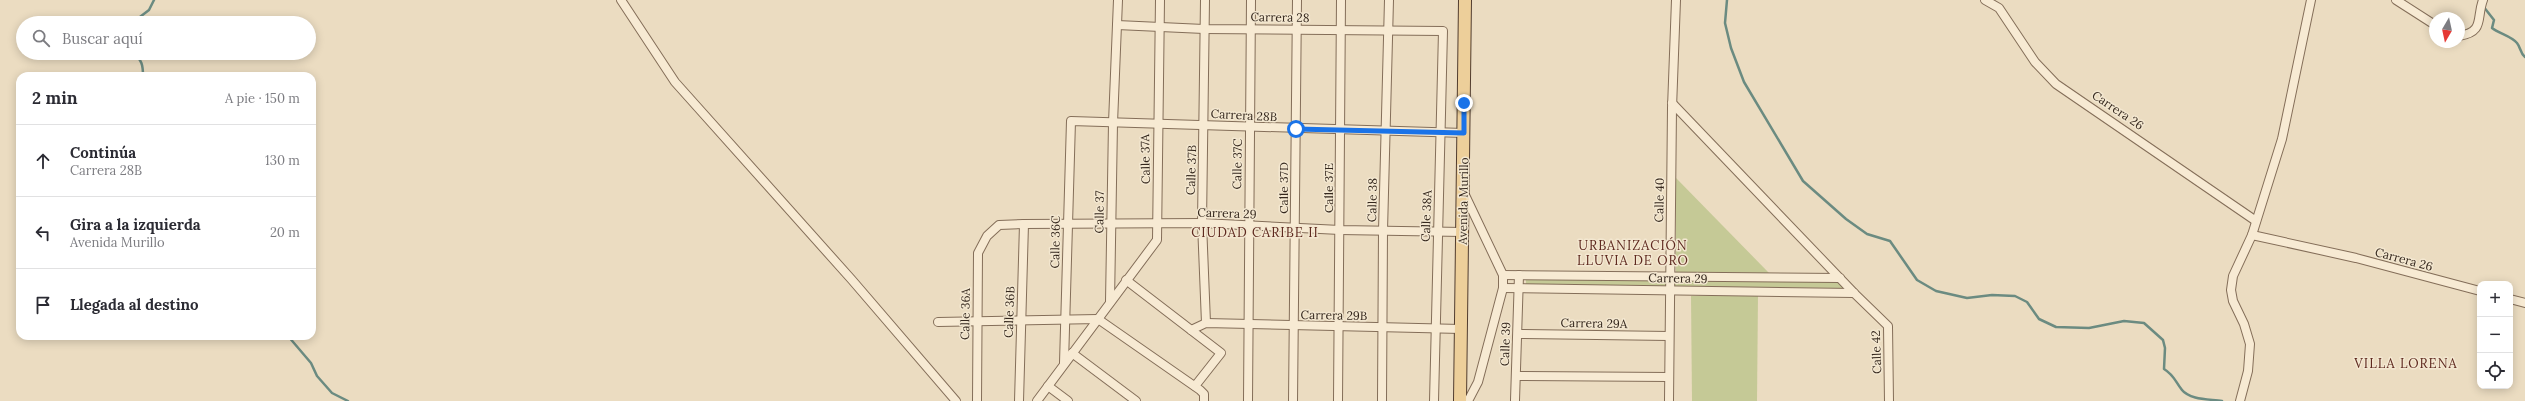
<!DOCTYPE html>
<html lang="es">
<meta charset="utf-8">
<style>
body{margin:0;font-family:Lora,serif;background:#f7f7f7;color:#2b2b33}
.controls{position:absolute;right:12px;bottom:12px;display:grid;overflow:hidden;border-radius:8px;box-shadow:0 2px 10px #0003}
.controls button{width:36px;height:36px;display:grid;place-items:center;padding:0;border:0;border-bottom:1px solid #e1e1e2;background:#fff;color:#2b2b33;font:20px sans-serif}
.compass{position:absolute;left:2429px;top:12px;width:36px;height:36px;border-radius:50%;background:#fff;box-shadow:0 2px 10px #0003;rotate:189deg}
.stop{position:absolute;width:12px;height:12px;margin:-9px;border:3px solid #1a73e8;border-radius:50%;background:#fff}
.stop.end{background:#1a73e8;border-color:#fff;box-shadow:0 1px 4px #0008}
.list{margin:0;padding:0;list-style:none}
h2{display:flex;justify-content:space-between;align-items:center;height:52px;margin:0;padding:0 16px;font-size:17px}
h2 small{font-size:13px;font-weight:400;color:#7c7c81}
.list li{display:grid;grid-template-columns:26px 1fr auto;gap:12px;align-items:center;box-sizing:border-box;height:72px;padding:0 16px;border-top:1px solid #e1e1e2}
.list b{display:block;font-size:15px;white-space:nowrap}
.list p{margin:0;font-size:13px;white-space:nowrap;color:#7c7c81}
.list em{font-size:13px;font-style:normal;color:#7c7c81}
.icon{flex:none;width:22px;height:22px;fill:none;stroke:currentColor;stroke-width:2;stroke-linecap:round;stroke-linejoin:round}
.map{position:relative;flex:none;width:2525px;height:401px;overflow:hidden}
.search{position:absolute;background:#fff;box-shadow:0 2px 10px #0003;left:16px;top:16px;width:300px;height:44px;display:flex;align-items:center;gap:10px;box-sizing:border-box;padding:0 14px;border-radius:22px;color:#7c7c81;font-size:15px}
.panel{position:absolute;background:#fff;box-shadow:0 2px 10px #0003;left:16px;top:72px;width:300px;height:268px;border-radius:12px}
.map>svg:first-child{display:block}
.green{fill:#c5c996}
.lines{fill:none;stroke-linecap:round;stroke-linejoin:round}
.stream{stroke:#6b8b81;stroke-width:2.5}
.minor-casing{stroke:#846e59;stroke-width:10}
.primary-casing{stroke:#513c2e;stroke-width:14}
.minor{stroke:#f7ead3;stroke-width:8}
.primary{stroke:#edcf9a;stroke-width:12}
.route{stroke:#1a73e8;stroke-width:5}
.labels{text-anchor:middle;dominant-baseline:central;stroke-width:3;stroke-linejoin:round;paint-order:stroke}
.street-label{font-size:12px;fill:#34271d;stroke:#f3e7d0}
.neighbourhood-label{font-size:13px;letter-spacing:1px;fill:#5e291f;stroke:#f3e7d0}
</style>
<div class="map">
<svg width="2525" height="401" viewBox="0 0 2525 401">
<rect width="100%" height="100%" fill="#ebdcc1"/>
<g class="green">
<path d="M1676 178 1769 273 1676 272Z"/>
<path d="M1526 279 1666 281V287L1526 286Z"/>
<path d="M1674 280 1837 282 1843 288 1674 287Z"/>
<path d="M1758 295 1757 401H1692L1691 296Z"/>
</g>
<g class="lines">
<g class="stream">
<path d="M1727 0 1725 23 1731 48 1744 82 1803 181 1846 219 1867 234 1890 241 1917 280 1936 291 1967 298 1992 295 2015 296 2027 302 2039 319 2056 327 2089 328 2124 321 2144 323 2163 340 2165 348 2164 369C2174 375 2175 381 2182 390 2190 400 2210 399 2222 401"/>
<path d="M2483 6 2494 20 2492 28C2500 34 2511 36 2517 43 2521 48 2520 53 2525 57"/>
<path d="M132 23 149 10 154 0"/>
<path d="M133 53C142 60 143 65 143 76"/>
<path d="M288 336 311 363 317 376 332 393 348 401"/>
</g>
<defs>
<g id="minor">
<path d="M621 0 675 82 852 280 956 401"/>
<path d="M1205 0 1202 223 1206 323"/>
<path d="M1985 0 1999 8 2035 62 2056 84 2256 221"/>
<path d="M2396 0 2435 25"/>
<path d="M1117 25 1204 29 1443 31 1434 401"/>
<path d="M2459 36C2485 32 2476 18 2483 0"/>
<path d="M1672 103 1854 293 1888 326 1889 401"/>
<path d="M1464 193 1503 275V288L1478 382 1468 401"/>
<path d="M2252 235 2356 258 2480 291"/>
<path d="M1503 275 1840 278"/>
<path d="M1126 280 1221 353 1195 386"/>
<path d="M1503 288 1854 293"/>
<path d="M2510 299 2525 303"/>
<path d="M1110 302 1113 123 1118 0"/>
<path d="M938 322 1098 319 1200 390 1204 394V401"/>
<path d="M1191 330 1206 323 1461 329"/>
<path d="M1518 334 1669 336"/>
<path d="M1072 353 1136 401"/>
<path d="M1064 363 1071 121 1464 133"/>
<path d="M1516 376 1669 377"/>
<path d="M1048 386 1068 401"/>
<path d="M1515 400 1519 275"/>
<path d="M977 401 978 253 987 236 999 225 1024 224 1202 223 1340 230 1463 232"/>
<path d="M1019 401 1024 224"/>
<path d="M1037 401 1157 240 1160 0"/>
<path d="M1248 401 1251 0"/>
<path d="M1293 401 1297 0"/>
<path d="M1338 401 1341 0"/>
<path d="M1382 401 1383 231 1389 0"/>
<path d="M1669 401 1672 108 1676 0"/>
<path d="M2240 401 2248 371 2250 344 2244 324 2233 301 2231 290 2233 276 2252 235 2282 139 2311 0"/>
</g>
<path id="primary" d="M1460 401 1465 0"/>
</defs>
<use href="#minor" class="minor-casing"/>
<use href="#primary" class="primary-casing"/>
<use href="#minor" class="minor"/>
<use href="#primary" class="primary"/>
</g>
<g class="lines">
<path class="route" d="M1296 129 1464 133V103"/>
</g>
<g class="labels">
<g class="street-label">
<text transform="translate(1280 17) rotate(1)">Carrera 28</text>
<text transform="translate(2118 110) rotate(34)">Carrera 26</text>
<text transform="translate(1244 115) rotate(3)">Carrera 28B</text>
<text transform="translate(1145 159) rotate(-91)">Calle 37A</text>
<text transform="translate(1237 164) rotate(-89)">Calle 37C</text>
<text transform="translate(1191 170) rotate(-88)">Calle 37B</text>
<text transform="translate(1283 188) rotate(-90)">Calle 37D</text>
<text transform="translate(1328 188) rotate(-90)">Calle 37E</text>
<text transform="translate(1372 200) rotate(-89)">Calle 38</text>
<text transform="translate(1659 200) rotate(-89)">Calle 40</text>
<text transform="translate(1463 201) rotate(-89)">Avenida Murillo</text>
<text transform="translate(1099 212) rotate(-89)">Calle 37</text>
<text transform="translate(1227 213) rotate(2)">Carrera 29</text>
<text transform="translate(1426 216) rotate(-88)">Calle 38A</text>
<text transform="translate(1055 242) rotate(-89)">Calle 36C</text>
<text transform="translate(2404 259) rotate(15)">Carrera 26</text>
<text transform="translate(1678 278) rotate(1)">Carrera 29</text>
<text transform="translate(1009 312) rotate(-88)">Calle 36B</text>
<text transform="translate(965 314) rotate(-89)">Calle 36A</text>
<text transform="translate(1334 315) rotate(1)">Carrera 29B</text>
<text transform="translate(1594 323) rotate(1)">Carrera 29A</text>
<text transform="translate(1505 344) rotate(-88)">Calle 39</text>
<text transform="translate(1876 352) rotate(-92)">Calle 42</text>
</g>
<g class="neighbourhood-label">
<text x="1255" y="232">CIUDAD CARIBE II</text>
<text x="1633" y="245">URBANIZACIÓN<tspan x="1633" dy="15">LLUVIA DE ORO</tspan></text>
<text x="2406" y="363">VILLA LORENA</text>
</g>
</g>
</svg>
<div class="controls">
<button>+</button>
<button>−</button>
<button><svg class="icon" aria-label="locate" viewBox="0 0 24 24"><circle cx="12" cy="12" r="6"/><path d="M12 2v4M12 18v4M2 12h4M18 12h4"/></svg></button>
</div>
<svg class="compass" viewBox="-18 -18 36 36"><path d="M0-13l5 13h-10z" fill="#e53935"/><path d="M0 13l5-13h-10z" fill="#7c7c81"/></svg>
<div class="stop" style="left:1296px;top:129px"></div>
<div class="stop end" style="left:1464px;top:103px"></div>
<div class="search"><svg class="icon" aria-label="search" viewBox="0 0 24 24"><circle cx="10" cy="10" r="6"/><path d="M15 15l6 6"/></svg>Buscar aquí</div>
<section class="panel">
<h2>2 min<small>A pie · 150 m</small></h2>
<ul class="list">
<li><svg class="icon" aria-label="ahead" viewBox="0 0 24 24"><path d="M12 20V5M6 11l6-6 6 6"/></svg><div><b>Continúa</b><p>Carrera 28B</p></div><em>130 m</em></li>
<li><svg class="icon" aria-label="left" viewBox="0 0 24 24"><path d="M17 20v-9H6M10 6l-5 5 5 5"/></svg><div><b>Gira a la izquierda</b><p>Avenida Murillo</p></div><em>20 m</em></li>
<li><svg class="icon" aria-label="arrive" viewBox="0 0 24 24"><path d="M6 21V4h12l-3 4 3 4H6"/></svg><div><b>Llegada al destino</b></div></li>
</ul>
</section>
</div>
